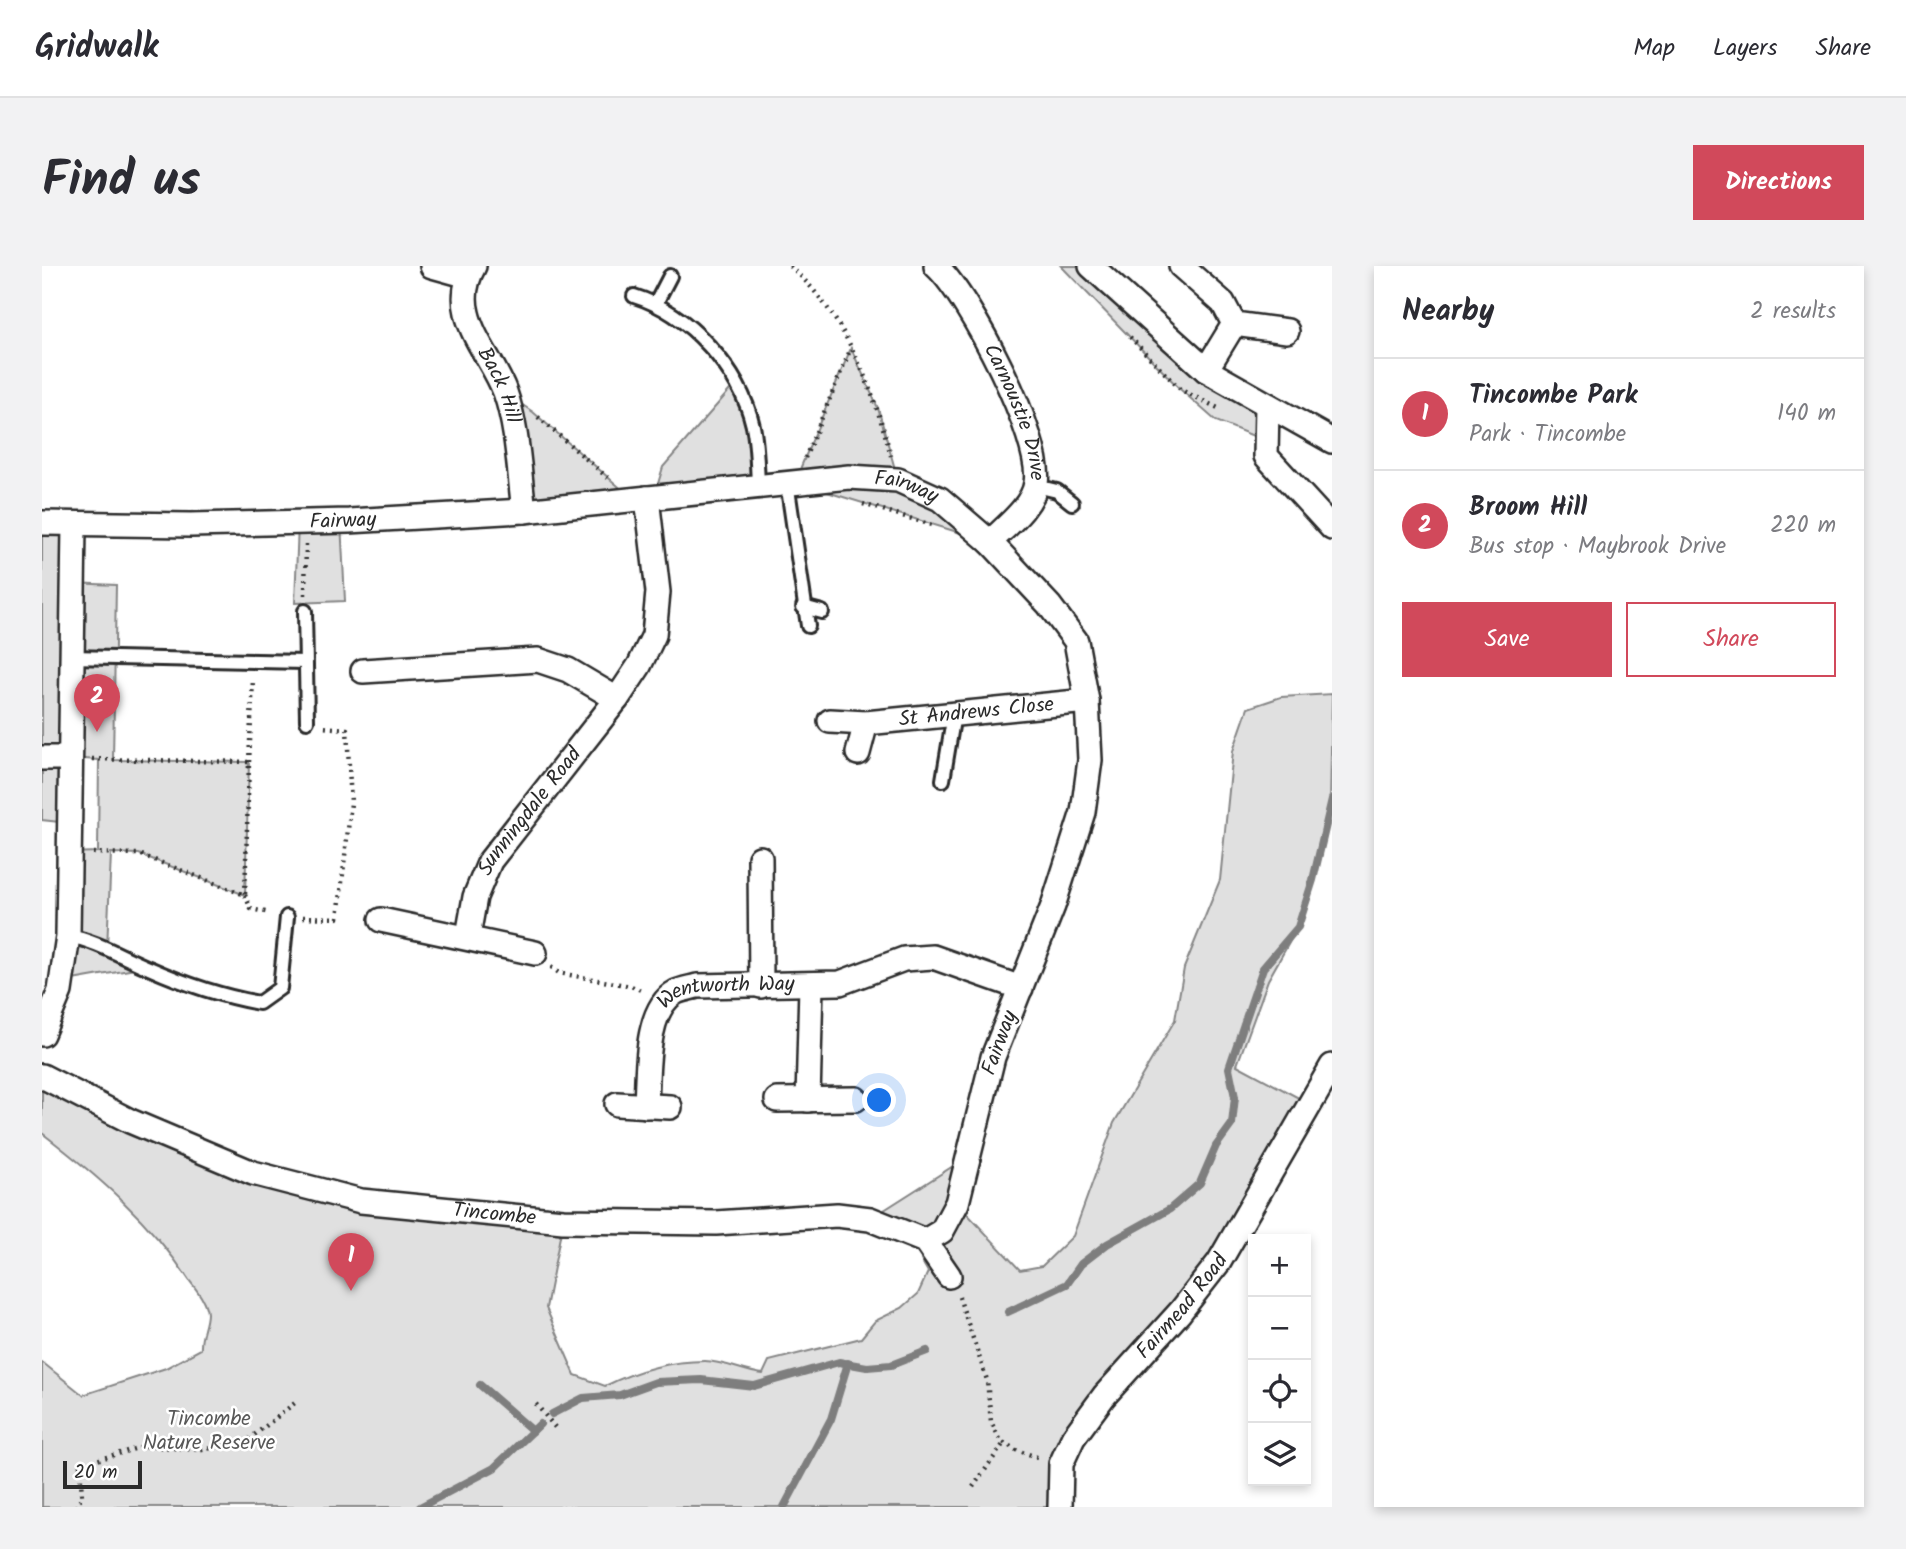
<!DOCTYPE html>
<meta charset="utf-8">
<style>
body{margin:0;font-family:Kalam,sans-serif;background:#f2f2f3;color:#2b2b33}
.controls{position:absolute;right:21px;bottom:21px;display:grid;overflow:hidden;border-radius:0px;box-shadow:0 4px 10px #0003}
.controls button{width:63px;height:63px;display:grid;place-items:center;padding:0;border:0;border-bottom:2px solid #e1e1e2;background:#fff;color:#2b2b33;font:35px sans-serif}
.scale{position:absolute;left:21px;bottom:18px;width:79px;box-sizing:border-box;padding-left:7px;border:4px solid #2b2b2b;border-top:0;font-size:19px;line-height:24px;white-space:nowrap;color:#2b2b2b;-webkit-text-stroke:5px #fff;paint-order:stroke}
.you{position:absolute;left:838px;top:835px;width:24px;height:24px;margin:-18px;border:5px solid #fff;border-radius:50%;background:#1a73e8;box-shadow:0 0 0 10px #1a73e833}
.badge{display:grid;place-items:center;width:46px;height:46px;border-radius:50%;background:#d1495b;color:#fff;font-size:23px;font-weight:700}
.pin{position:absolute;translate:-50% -58px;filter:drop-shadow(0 2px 4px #0008)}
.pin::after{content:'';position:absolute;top:37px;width:24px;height:21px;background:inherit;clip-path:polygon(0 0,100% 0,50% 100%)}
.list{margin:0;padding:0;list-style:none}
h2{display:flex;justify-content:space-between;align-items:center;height:91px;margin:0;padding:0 28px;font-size:30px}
h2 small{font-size:23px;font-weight:400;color:#7c7c81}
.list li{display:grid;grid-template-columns:46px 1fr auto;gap:21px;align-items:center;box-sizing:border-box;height:112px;padding:0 28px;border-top:2px solid #e1e1e2}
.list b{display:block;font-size:26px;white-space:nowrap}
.list p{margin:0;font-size:23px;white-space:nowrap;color:#7c7c81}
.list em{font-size:23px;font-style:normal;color:#7c7c81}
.actions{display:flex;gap:14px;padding:21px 28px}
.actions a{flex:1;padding:16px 0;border:2px solid #d1495b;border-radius:0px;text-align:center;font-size:24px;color:#d1495b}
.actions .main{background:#d1495b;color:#fff}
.icon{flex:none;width:38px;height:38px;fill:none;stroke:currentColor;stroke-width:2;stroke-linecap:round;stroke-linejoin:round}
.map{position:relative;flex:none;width:1290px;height:1241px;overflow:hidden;border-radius:0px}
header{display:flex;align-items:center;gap:42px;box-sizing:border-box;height:98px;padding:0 35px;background:#fff;border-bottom:2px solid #e1e1e2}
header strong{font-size:33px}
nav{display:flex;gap:38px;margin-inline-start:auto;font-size:24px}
.intro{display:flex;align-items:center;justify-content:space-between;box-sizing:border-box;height:168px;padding:0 42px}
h1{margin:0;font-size:49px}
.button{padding:18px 32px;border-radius:0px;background:#d1495b;color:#fff;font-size:24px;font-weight:700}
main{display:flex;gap:42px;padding:0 42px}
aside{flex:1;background:#fff;border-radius:0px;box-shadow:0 4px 10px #0003}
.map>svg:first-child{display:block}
.green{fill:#e0e0e0;stroke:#868686;stroke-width:2}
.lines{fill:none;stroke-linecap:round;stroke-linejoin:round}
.stream{stroke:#7e7e7e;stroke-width:8}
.service-casing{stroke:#2b2b2b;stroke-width:18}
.minor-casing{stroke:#2b2b2b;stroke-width:28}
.path{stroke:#2b2b2b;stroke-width:4.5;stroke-dasharray:2 5;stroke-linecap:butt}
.service{stroke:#fff;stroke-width:12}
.minor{stroke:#fff;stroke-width:23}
.labels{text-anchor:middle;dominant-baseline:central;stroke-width:5;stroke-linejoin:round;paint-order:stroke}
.street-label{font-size:21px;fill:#2b2b2b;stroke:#fff}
.park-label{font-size:21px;fill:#585858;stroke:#fff}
</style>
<header>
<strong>Gridwalk</strong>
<nav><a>Map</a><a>Layers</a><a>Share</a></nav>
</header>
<div class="intro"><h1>Find us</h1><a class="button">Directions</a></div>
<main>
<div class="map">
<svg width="1290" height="1241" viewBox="0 0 1290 1241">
<rect width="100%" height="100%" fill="#fff"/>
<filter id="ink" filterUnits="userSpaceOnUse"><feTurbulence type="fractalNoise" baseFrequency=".0143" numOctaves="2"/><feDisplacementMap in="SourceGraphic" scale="14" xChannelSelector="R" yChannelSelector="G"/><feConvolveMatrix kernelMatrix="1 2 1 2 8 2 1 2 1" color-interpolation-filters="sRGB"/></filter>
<g filter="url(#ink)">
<g class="green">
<path d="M1019 0H1049L1225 139 1224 175 1174 155 1139 124Z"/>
<path d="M809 82 836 142 856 214 948 276 785 226 760 215H753Z"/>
<path d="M694 117 711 159 716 219 612 231 621 201Z"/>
<path d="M464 128 491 146 591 233 482 245Z"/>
<path d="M299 255 303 335 253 337 256 257Z"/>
<path d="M0 257 32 260 30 317 74 319 71 494 207 496 203 629 97 588 69 587 65 683 104 701 19 716 26 587 56 586 57 494 26 492V557L0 554Z"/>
<path d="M1290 428 1288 542 1256 661 1226 714 1195 799 1268 838 1182 987 1025 1184 1022 1241H0V1096L41 1129 124 1102 159 1083C158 1070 165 1059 165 1047 164 1035 154 1023 147 1014 108 955 56 910 0 867V810L211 907 521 955 504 1042 533 1109 563 1120C593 1105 628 1095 663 1095 681 1095 702 1106 721 1108L727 1095 819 1072 833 1055 860 1042 876 1028 886 1006 879 994 882 975 828 953 927 890 915 937 978 1004 1000 1000 1031 970 1072 857 1133 754 1142 702 1178 614 1191 485 1206 442 1239 431Z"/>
</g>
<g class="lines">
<g class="stream">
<path d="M966 1046 1025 1018 1039 998 1065 978 1128 943 1158 917 1174 880 1190 858 1193 831 1187 802 1221 702 1256 661 1271 614 1290 533"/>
<path d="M438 1119 491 1165"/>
<path d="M510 1148 541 1132 578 1129 614 1116 659 1114 712 1120 797 1096 825 1101 849 1099 885 1085"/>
<path d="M378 1241 452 1202 498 1158"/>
<path d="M742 1241 789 1153 806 1097"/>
</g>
<defs>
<g id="service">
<path d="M592 30C647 47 698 103 711 160 715 179 715 200 716 219"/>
<path d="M614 37 628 10"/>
<path d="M745 216 766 360"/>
<path d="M994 220 1015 225 1030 237"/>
<path d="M761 341 780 346"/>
<path d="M263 345 265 455"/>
<path d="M28 391 263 396"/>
<path d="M901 514 912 448"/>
<path d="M26 670C55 675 80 691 107 702 143 718 179 730 217 737L238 722 245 651"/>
</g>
<g id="minor">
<path d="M390 0 426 10"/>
<path id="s1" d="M432 0C424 14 421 31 425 47 431 74 453 99 463 126 476 163 477 206 482 245"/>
<path id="s2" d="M894 0C927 30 1002 174 994 217 991 240 963 261 948 276"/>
<path d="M1049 0 1164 104 1290 175"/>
<path d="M1139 0 1181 37 1192 58 1164 104"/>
<path d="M1192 58 1245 65"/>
<path d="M1225 139 1224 190 1290 262"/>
<path id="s3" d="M0 257 149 259 307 255 482 245 807 211 856 214 898 233 948 276 1007 339 1034 375 1045 435 1048 494 1041 546 1011 640 951 791 915 937 900 965 883 975"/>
<path d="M321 405 496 394 526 404 575 433"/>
<path id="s4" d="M788 455 824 457 1045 435"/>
<path d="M816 487 824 457"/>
<path d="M0 492H26"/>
<path d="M718 592 719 720"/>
<path d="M339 654 493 687"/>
<path id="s5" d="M426 670 433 631 448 595 575 433 597 400 612 369 616 326 605 232"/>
<path d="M0 768 18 725 26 670 32 260"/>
<path id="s6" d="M0 810 88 855 211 907 319 935 521 955 674 957 795 949 828 953 883 975 907 1010"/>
<path d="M735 834 814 833"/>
<path d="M766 834 769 719"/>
<path d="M575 838 628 841"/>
<path id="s7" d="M604 840C606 809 602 743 634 726 640 723 648 722 655 720L798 717 862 693 891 691 979 722"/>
<path id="s8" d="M1018 1241 1019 1198 1031 1172 1062 1130 1138 1046 1177 996 1290 800"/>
</g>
</defs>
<use href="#service" class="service-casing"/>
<use href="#minor" class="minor-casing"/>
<g class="path">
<path d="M748 0C803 49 830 119 849 190"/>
<path d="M1088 71 1139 124 1178 143"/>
<path d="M496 151 566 212"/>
<path d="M763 192 809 82"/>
<path d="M821 238 890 259"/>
<path d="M263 329 264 278"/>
<path d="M50 493 207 496 203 629 97 588 51 587"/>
<path d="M207 496 211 413"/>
<path d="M203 629 209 643 228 647"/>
<path d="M261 651 296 652 309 537 305 463 280 461"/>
<path d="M509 701 517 707 589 720 601 725"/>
<path d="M917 1031 945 1114 949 1156 959 1175 974 1184 998 1192"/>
<path d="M494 1138 516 1165"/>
<path d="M931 1221 962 1177"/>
<path d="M34 1241 40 1231 38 1199 102 1180 160 1184 206 1174 254 1136"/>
</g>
<use href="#service" class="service"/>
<use href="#minor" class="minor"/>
</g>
</g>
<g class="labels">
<g class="street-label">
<text stroke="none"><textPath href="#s1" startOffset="128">Back Hill</textPath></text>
<text stroke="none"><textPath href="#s2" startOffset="168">Carnoustie Drive</textPath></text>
<text stroke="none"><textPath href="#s3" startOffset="868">Fairway</textPath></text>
<text stroke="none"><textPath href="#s3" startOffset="301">Fairway</textPath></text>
<text stroke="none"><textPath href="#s4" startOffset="147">St Andrews Close</textPath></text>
<text stroke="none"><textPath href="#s5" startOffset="142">Sunningdale Road</textPath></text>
<text stroke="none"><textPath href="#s7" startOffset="172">Wentworth Way</textPath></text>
<text transform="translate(958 777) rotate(-70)">Fairway</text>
<text stroke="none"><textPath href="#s6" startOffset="478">Tincombe</textPath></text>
<text stroke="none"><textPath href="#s8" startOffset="243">Fairmead Road</textPath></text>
</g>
<g class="park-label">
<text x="167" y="1153">Tincombe<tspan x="167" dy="24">Nature Reserve</tspan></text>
</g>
</g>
</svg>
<div class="controls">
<button>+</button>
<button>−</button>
<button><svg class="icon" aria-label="locate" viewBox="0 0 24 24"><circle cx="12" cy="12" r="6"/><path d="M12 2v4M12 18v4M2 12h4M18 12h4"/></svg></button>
<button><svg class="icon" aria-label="layers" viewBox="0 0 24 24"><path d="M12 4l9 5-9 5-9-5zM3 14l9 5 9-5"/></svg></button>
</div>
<div class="scale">20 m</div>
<div class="you"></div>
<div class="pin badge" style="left:309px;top:1025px">1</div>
<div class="pin badge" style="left:55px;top:466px">2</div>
</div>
<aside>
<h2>Nearby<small>2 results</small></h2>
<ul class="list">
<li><span class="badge">1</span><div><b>Tincombe Park</b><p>Park · Tincombe</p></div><em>140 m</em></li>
<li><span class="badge">2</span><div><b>Broom Hill</b><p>Bus stop · Maybrook Drive</p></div><em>220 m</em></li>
</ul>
<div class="actions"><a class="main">Save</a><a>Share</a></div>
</aside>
</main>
